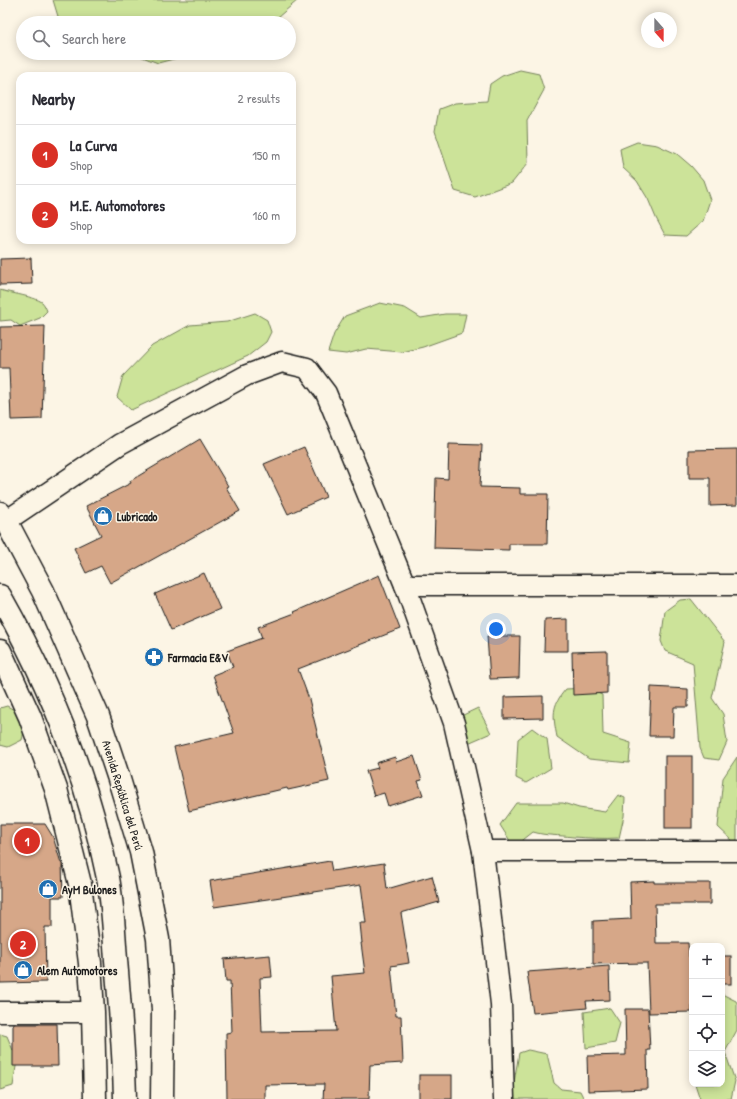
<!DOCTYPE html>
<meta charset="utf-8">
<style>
body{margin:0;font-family:"Patrick Hand",sans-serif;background:#f2f2f3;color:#2b2b33}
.controls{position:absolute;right:12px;bottom:12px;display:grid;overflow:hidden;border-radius:8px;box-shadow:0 2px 10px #0003}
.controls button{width:36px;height:36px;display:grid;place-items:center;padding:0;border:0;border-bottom:1px solid #e1e1e2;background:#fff;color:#2b2b33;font:20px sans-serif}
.compass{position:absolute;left:641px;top:12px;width:36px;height:36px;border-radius:50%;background:#fff;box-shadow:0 2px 10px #0003;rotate:159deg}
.you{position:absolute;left:496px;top:629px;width:14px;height:14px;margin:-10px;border:3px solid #fff;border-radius:50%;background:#1a73e8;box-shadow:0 0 0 6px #1a73e833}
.badge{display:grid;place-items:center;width:26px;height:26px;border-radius:50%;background:#d93025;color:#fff;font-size:13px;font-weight:700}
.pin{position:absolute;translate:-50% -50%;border:2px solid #fff;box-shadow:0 1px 4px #0006}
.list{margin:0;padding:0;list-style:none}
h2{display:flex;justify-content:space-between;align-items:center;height:52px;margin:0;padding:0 16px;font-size:17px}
h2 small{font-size:13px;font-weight:400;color:#7c7c81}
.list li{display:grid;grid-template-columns:26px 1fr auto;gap:12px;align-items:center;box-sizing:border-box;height:60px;padding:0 16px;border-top:1px solid #e1e1e2}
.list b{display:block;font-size:15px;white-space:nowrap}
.list p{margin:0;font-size:13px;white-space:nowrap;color:#7c7c81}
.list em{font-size:13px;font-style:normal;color:#7c7c81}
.icon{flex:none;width:22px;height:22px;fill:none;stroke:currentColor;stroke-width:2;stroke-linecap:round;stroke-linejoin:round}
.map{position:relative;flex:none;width:737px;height:1099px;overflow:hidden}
.search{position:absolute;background:#fff;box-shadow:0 2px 10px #0003;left:16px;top:16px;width:280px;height:44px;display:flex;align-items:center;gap:10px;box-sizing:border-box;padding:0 14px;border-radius:22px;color:#7c7c81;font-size:15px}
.panel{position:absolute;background:#fff;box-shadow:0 2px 10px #0003;left:16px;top:72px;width:280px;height:172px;border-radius:12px}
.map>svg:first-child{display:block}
.green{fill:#cce399;stroke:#74805a}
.building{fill:#d6a788;stroke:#1c1c1c}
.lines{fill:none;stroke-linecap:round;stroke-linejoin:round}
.minor-casing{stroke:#1c1c1c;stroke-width:23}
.tertiary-casing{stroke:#1c1c1c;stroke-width:25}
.trunk-casing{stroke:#1c1c1c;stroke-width:25}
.minor{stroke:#fcf5e5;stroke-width:20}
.tertiary{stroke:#fcf5e5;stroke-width:22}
.trunk{stroke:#fcf5e5;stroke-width:22}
.labels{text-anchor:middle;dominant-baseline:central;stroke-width:3;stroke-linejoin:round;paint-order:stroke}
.poi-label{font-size:12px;font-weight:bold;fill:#1c1c1c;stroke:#fcf5e5;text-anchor:start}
.street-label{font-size:12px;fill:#1c1c1c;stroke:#fcf5e5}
</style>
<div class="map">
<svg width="737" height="1099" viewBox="0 0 737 1099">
<rect width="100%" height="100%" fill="#fcf5e5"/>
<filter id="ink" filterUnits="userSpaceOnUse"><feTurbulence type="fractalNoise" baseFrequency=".025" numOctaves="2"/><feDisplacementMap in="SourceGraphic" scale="8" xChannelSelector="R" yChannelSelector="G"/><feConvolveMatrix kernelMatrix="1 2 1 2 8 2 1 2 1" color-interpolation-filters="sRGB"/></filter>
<g filter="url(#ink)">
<g class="green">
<path d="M53 0H298L271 23H60Z"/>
<path d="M132 53H197L158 63Z"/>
<path d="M520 70 539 74 544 90 527 121 528 163 512 183 475 197 455 191 435 131 439 109 455 103 487 101 490 84 502 76Z"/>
<path d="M637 142 657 145 677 154 691 166 703 180 710 200 703 221 686 236 665 235 656 218 648 199 637 181 623 168 620 149Z"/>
<path d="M0 290C10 293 35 297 42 302 44 304 46 308 47 311L40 318 20 326 11 320 0 321Z"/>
<path d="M380 303 405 308 421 318 445 314H466L462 333 423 347 402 352 366 349 346 354 328 352 334 334 345 316Z"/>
<path d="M255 313 267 320 271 332 266 342 248 356 131 410 117 397 123 376 152 346 190 325 227 322Z"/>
<path d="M691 599 725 642 712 698 723 714 727 742 719 760 704 758 700 748 693 663 665 651 661 641 665 611 680 600Z"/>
<path d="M585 688 602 695 603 734 631 743 629 763 589 759 557 737C553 716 551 706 566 689Z"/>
<path d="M7 706C26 716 27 719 22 740L8 747 0 745V708Z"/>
<path d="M478 708 491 733 468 743 461 716Z"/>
<path d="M532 728 547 739 551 768 526 783 516 778 518 739Z"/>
<path d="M737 757V841H733L718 827 723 778Z"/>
<path d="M618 795 625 798 624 816 619 838C603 839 588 838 573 837 558 835 547 836 533 832L514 847 500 825 516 803H563L579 808 605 812Z"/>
<path d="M722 994 736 1001 737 1003V1030L725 1052 735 1081 731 1099H700L695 1084H722Z"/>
<path d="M610 1008 620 1023 615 1043 586 1048 584 1012Z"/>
<path d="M0 1034 7 1036 17 1060 13 1086 0 1090Z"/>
<path d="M528 1050 547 1054 554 1083 561 1089 580 1091 584 1099H515L512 1094 519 1053Z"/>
</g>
<g class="building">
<path d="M31 258 32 284 0 285V259Z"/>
<path d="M45 326 42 419 11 420 9 368H0V327Z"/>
<path d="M200 439 228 486 226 487 240 511 110 583 101 566 86 573 74 548 101 535 86 506 131 483 130 481Z"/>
<path d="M449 444 482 445 480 487 520 488V494H548L547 544H509V550L434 548 436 478 448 479Z"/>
<path d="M304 447 326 497 288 514 264 464Z"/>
<path d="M737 449V505L710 506V478H689V450Z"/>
<path d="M204 573 220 609 171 630 155 594Z"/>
<path d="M379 575 400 629 298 669 309 699 329 781 288 790 287 788 189 811 174 747 234 733 213 675 233 667 227 651 262 638 258 627 295 613 294 612Z"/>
<path d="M568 619V651H544L545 620Z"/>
<path d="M487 636H520L519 678 490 679Z"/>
<path d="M607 651V693L573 695 572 652Z"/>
<path d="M651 687 688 689V707H674L673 736H649Z"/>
<path d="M543 696V718L504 719V697Z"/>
<path d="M414 756 422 780 418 781 423 795 388 806 384 793 374 796 366 771 378 768 376 763 395 757 396 762Z"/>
<rect x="665" y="756" width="27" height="72"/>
<path d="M0 824H45L53 837 61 863H62L63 897H52V927H45L46 982 0 983Z"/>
<path d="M330 861 332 871 384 863 387 889 432 876 439 902 401 913 409 963 391 966 396 1016H401L403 1063 370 1065 369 1099H323L324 1084 265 1085V1099H227L226 1033 232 1032 230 981H226L224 959 270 955 272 977 260 978 262 1032 336 1031 331 976 365 973 361 943H362L360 923H366L361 885 214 907 210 881Z"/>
<path d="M654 881V883H710V904H655L656 943H688L689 957H692V1012L649 1013 647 963 593 964V921L631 919 630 882Z"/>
<rect x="722" y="956" width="9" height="28"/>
<path d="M609 966 610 1000 586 1001 587 1008 533 1013 527 972Z"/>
<path d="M625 1009H648L650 1050H647L648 1089 588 1091 587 1056 626 1055Z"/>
<path d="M13 1024H57L58 1066H13Z"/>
<rect x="419" y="1075" width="33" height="24"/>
</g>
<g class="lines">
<defs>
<g id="minor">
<path d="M6 521 120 444 247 375 282 362 307 368 326 393 405 585 454 723 483 851 501 1004 504 1099"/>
<path d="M405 585H737"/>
<path d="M483 851H737"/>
<path d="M0 1012H93"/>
</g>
<path id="tertiary" d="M0 596C50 684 88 779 108 878 113 905 114 933 116 960 120 1006 124 1052 125 1099"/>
<g id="trunk">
<path d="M0 513 6 521 43 591 98 716 118 776 141 852 158 939 163 1010 162 1099"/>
<path d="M0 651 30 717 56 789 80 884 90 963 93 1012 95 1099"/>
</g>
</defs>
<use href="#minor" class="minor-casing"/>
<use href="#tertiary" class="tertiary-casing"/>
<use href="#trunk" class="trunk-casing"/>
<use href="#minor" class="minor"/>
<use href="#tertiary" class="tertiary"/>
<use href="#trunk" class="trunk"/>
</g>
</g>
<defs>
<symbol id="shop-disc" viewBox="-11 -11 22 22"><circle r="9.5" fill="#1f6fb2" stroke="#fcf5e5"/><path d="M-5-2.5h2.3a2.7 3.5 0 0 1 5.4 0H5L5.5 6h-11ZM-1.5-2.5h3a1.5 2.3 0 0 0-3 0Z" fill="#fff"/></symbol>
<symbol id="pharmacy-disc" viewBox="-11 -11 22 22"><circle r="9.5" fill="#1f6fb2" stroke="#fcf5e5"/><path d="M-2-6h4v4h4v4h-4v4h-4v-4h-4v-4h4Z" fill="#fff"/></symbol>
</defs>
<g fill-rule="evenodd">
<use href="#shop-disc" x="92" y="505" width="22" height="22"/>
<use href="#pharmacy-disc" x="143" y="646" width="22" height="22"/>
<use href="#shop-disc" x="37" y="878" width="22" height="22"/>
<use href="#shop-disc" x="12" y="959" width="22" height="22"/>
</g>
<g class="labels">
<g class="poi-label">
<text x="117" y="516">Lubricado</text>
<text x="168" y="657">Farmacia E&amp;V</text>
<text x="62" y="889">AyM Bulones</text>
<text x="37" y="970">Alem Automotores</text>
</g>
<g class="street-label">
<text transform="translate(123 795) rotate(73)">Avenida República del Perú</text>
</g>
</g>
</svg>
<div class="controls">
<button>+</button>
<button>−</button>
<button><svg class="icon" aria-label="locate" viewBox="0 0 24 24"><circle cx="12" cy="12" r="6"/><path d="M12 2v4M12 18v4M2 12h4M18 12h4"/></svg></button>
<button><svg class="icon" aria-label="layers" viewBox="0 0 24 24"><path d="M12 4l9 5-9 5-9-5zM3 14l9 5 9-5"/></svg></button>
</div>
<svg class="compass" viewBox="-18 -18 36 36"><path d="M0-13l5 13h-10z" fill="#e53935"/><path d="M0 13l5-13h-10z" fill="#7c7c81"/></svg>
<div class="you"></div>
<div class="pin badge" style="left:27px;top:841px">1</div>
<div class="pin badge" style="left:23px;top:944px">2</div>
<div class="search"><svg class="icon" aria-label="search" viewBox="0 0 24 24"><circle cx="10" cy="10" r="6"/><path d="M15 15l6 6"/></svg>Search here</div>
<section class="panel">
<h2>Nearby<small>2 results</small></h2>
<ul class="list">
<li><span class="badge">1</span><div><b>La Curva</b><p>Shop</p></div><em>150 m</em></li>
<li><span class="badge">2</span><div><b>M.E. Automotores</b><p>Shop</p></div><em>160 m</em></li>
</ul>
</section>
</div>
